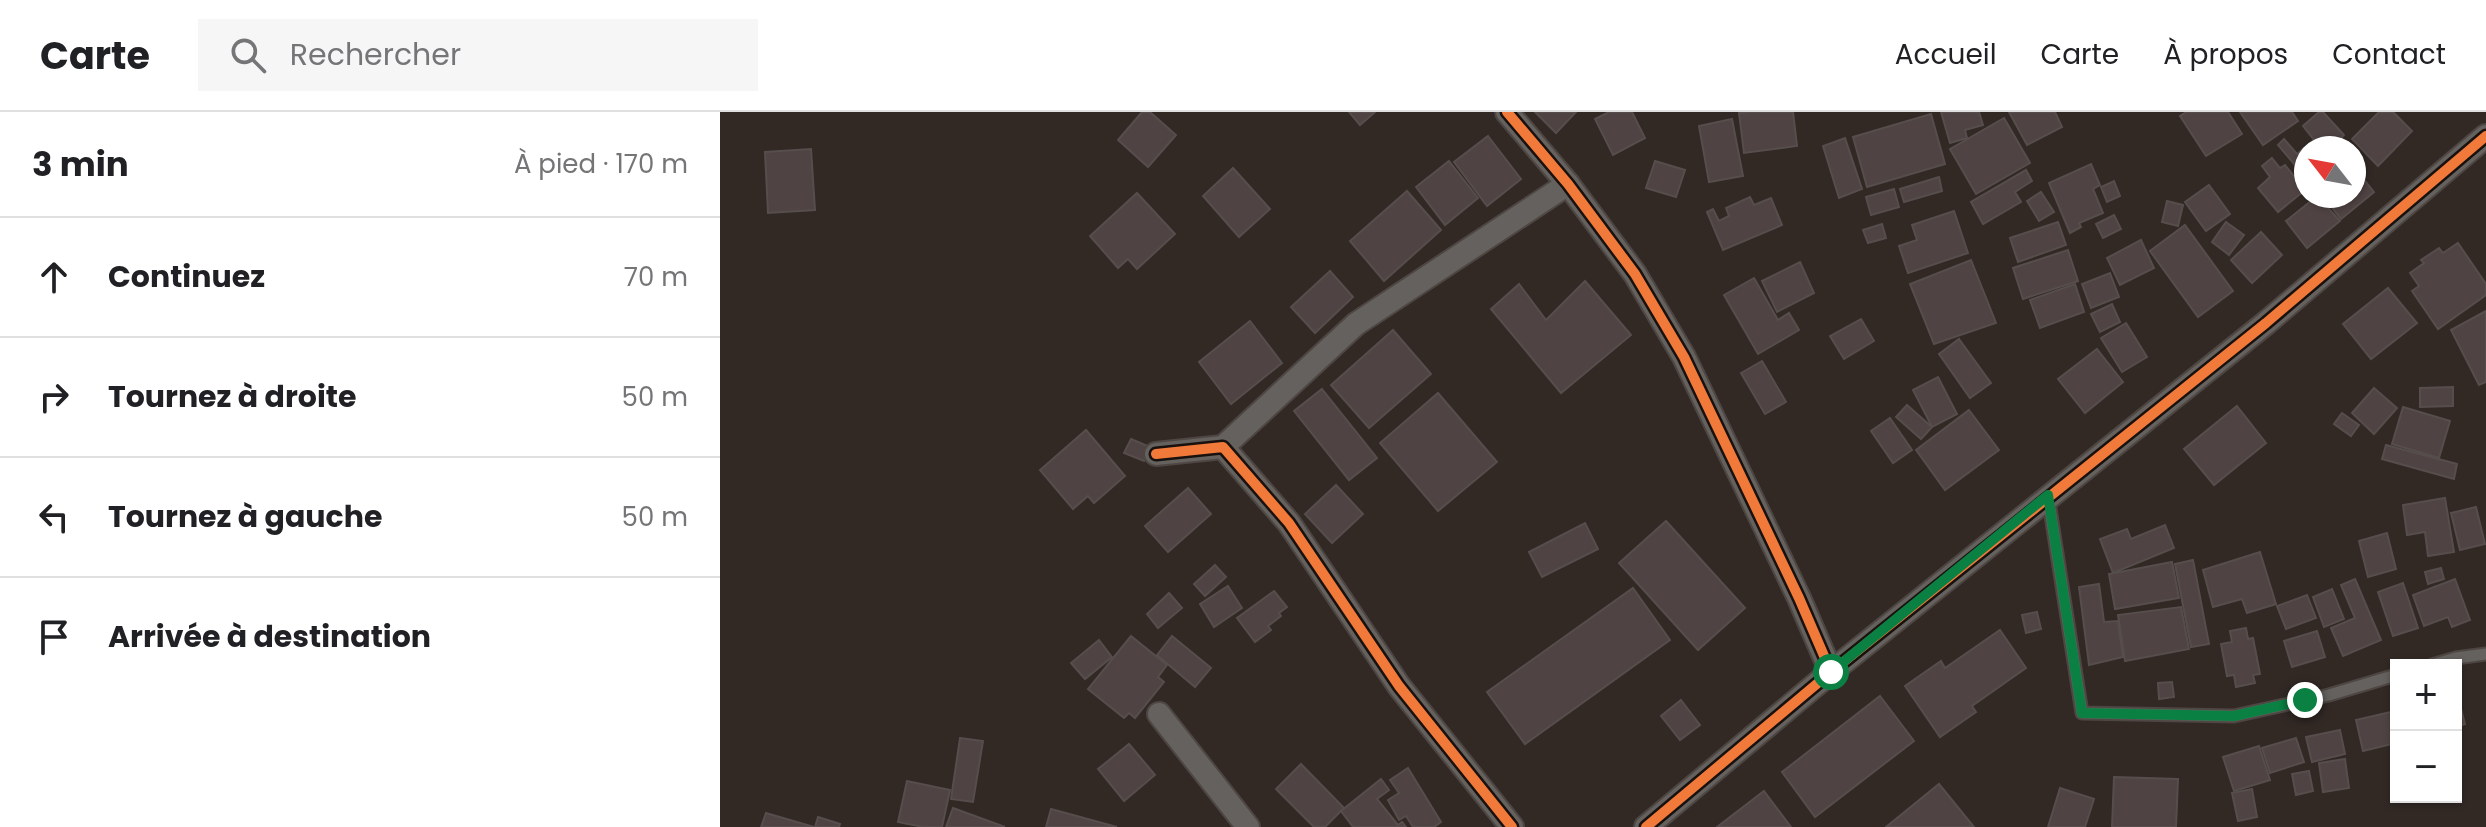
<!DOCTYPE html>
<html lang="fr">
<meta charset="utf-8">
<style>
body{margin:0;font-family:Poppins,sans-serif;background:#f6f6f6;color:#202124}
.controls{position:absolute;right:24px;bottom:24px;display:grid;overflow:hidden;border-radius:0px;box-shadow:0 2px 6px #0004}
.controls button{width:72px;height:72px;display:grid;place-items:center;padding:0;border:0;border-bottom:2px solid #e0e0e0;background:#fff;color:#202124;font:40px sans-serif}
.compass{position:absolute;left:1574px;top:24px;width:72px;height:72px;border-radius:50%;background:#fff;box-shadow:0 2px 6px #0004;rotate:301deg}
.stop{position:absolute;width:24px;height:24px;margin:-18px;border:6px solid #0b8043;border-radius:50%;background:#fff}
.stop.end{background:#0b8043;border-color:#fff;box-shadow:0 2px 8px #0008}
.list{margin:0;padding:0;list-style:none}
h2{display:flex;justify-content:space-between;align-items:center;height:104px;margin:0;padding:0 32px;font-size:34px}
h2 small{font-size:26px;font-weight:400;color:#757577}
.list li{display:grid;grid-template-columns:52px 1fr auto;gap:24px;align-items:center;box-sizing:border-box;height:120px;padding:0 32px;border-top:2px solid #e0e0e0}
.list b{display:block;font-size:30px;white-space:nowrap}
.list em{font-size:26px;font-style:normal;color:#757577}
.icon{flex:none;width:44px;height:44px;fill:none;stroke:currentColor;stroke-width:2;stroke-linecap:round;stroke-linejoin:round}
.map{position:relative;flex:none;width:1766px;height:715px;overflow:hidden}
header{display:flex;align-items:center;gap:48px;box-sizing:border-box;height:112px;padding:0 40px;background:#fff;border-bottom:2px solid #e0e0e0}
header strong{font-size:38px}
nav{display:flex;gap:44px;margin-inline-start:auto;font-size:28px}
.search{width:560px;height:72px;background:#f6f6f6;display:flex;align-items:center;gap:20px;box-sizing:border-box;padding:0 28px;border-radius:0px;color:#757577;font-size:30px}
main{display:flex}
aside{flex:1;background:#fff}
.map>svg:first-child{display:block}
.building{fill:#504343;stroke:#564e4c;stroke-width:2}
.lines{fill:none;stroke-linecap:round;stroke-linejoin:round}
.service-casing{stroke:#4e4642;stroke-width:15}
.minor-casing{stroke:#4e4642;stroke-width:26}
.service{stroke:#64615e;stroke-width:11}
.minor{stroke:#64615e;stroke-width:22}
.cycleway-casing{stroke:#19110e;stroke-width:15}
.cycleway{stroke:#f17a3a;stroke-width:10}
.route{stroke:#0b8043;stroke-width:10}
</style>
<header>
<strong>Carte</strong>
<div class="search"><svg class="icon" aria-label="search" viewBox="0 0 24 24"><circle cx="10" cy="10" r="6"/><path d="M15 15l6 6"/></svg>Rechercher</div>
<nav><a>Accueil</a><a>Carte</a><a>À propos</a><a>Contact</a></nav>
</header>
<main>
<aside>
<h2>3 min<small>À pied · 170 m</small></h2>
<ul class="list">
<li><svg class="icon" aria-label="ahead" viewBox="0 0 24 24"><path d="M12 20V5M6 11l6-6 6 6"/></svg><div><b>Continuez</b></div><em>70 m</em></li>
<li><svg class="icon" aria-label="right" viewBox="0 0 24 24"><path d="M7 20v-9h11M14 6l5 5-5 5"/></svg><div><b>Tournez à droite</b></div><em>50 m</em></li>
<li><svg class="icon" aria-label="left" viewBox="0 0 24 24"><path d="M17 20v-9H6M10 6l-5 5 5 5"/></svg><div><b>Tournez à gauche</b></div><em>50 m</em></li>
<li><svg class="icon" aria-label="arrive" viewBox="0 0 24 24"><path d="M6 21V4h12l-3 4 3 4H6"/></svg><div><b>Arrivée à destination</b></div></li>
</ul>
</aside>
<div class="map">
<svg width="1766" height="715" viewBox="0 0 1766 715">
<rect width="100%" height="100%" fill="#322925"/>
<g class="building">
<path d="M422 0H430L456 23 428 55 398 28Z"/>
<path d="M629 0H655L640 13Z"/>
<path d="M815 0H856L836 21Z"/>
<path d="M889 0H912L925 26 893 43 875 7Z"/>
<path d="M1031 0H1073L1077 34 1024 41 1019 1Z"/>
<path d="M1221 0H1259L1263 13 1245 18 1247 26 1230 31Z"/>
<path d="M1289 0H1335L1342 15 1307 33Z"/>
<path d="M1466 0H1508L1522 22 1486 44 1460 4Z"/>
<path d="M1520 0H1572L1578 9 1543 33Z"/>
<path d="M1599 0H1603L1624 23 1617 30 1622 36H1586V66L1558 33 1564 27 1577 42 1594 28 1583 14Z"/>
<path d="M1659 0H1673L1692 19 1658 54 1632 27Z"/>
<path d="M1211 2 1225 52 1147 75 1133 25Z"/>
<path d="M1284 6 1310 51 1256 82 1230 37Z"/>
<path d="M1012 7 1023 64 989 70 979 14Z"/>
<path d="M768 24 801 67 767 94 734 50Z"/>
<path d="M1125 26 1142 77 1119 86 1103 34Z"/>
<path d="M91 37 95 98 48 101 45 40Z"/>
<path d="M1552 46 1560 56 1565 53 1585 78 1558 100 1538 76 1550 65 1542 54Z"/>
<path d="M729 49 758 86 725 113 696 75Z"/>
<path d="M935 49 965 58 956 85 926 76Z"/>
<path d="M1371 52 1380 73 1373 77 1383 101 1359 111 1361 115 1350 121 1329 71Z"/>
<path d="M1634 55 1654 80 1621 107 1603 84H1634Z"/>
<path d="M513 56 550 97 519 125 483 84Z"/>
<path d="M1306 58 1312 69 1295 80 1301 90 1263 112 1251 90Z"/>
<path d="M1219 65 1222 79 1184 90 1180 77Z"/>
<path d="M1394 69 1400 84 1387 90 1381 75Z"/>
<path d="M1489 73 1510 102 1486 119 1465 90Z"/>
<path d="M1174 77 1179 95 1151 103 1146 85Z"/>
<path d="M687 79 721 118 664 169 630 129Z"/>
<path d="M1321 80 1334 100 1319 109 1307 89Z"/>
<path d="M417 81 455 122 417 157 408 147 398 156 370 124Z"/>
<path d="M1597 84 1620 109 1587 136 1566 109Z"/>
<path d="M1030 85 1034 93 1051 86 1062 113 1003 138 987 100 993 97 999 109 1009 104 1006 96Z"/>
<path d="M1447 89 1463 93 1458 114 1442 110Z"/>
<path d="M1234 99 1248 141 1188 161 1179 134 1197 128 1192 113Z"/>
<path d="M1394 103 1401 117 1383 126 1376 112Z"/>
<path d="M1338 110 1346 133 1298 150 1290 126Z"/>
<path d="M1506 110 1524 123 1509 143 1492 130Z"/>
<path d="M1162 112 1166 126 1148 131 1143 118Z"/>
<path d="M1465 113 1513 179 1478 205 1430 139Z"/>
<path d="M1541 120 1562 143 1532 171 1511 148Z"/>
<path d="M1421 128 1434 156 1400 173 1387 146Z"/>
<path d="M1738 131 1766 172V183L1718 217 1692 179 1699 174 1690 161 1704 151 1701 148 1719 136 1723 141Z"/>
<path d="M1348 138 1358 169 1303 187 1293 156Z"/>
<path d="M1251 148 1276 211 1214 232 1190 172Z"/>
<path d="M1080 150 1094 181 1057 200 1042 169Z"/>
<path d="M610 159 633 185 595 221 571 195Z"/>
<path d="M1390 161 1399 185 1371 196 1362 172Z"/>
<path d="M1034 166 1058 208 1069 201 1079 218 1038 242 1004 183Z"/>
<path d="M865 169 911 223 841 281 771 197 799 172 826 208Z"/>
<path d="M1355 172 1364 200 1320 216 1310 188Z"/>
<path d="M1668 176 1697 211 1651 247 1623 212Z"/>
<path d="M1392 192 1400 210 1380 220 1371 202Z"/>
<path d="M1766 199V270L1759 273 1731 218Z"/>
<path d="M1141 207 1154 229 1124 247 1110 224Z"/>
<path d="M530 209 562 251 511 292 479 250Z"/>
<path d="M1406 211 1427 245 1402 260 1381 226Z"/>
<path d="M673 218 711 262 649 316 611 273Z"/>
<path d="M1239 227 1271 271 1250 286 1219 242Z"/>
<path d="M1377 237 1403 270 1365 301 1338 267Z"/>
<path d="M1042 249 1066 290 1045 302 1021 261Z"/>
<path d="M1218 265 1237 302 1212 315 1193 278Z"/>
<path d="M1733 275V294L1700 295V276Z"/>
<path d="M1654 276 1677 296 1654 322 1632 301Z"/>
<path d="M602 277 657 346 629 368 574 299Z"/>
<path d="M718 281 777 350 718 399 660 331Z"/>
<path d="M1187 293 1212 315 1201 327 1176 305Z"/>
<path d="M1517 294 1546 331 1494 373 1464 337Z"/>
<path d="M1683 295 1730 309 1719 346 1672 332Z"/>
<path d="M1249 298 1279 338 1225 378 1196 338Z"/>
<path d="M1622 301 1639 313 1631 324 1614 312Z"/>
<path d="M1170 306 1192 338 1173 351 1151 319Z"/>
<path d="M366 318 405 364 374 391 368 384 353 397 320 358Z"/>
<path d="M411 327 430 335 424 349 404 341Z"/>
<path d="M1666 333 1737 352 1734 367 1662 347Z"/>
<path d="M616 373 643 402 612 431 585 402Z"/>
<path d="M468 376 491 402 448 440 425 414Z"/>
<path d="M1725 386 1734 440 1708 444 1705 420 1687 423 1683 393Z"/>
<path d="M1756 395 1765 432 1740 438 1731 401Z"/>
<path d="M946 409 1025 496 978 538 899 451Z"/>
<path d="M865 411 878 437 822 465 809 440Z"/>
<path d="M1445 413 1454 436 1393 461 1380 427 1407 417 1411 427Z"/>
<path d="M1667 421 1676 457 1648 465 1639 429Z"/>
<path d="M1540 440 1556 492 1527 501 1522 487 1493 495 1483 458Z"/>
<path d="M1473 448 1489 532 1471 535 1455 452Z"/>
<path d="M1452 450 1459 486 1395 497 1389 462Z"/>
<path d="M495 453 506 465 485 484 474 472Z"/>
<path d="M1721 456 1724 467 1708 472 1705 460Z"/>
<path d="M1635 467 1661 528 1623 544 1611 516 1635 506 1621 473Z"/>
<path d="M1735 467 1750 508 1732 515 1728 505 1704 514 1693 483Z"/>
<path d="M1683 471 1698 516 1673 524 1658 480Z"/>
<path d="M1379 472 1384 510 1398 509 1403 545 1369 553 1359 475Z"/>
<path d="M508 474 522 496 494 515 480 492Z"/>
<path d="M913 476 950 528 805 632 767 580Z"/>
<path d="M1612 477 1624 507 1604 515 1593 485Z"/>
<path d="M554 479 567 495 559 501 561 504 548 514 551 518 535 530 517 506Z"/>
<path d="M449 481 462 496 438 516 427 502Z"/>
<path d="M1587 483 1596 506 1566 517 1557 494Z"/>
<path d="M1461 495 1469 537 1405 549 1398 503Z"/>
<path d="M1317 500 1321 517 1306 521 1302 503Z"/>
<path d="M1526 516 1528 527 1533 526 1540 562 1533 563 1535 571 1516 575 1514 563 1507 564 1501 532 1512 530 1510 519Z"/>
<path d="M1280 518 1306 556 1252 594 1256 600 1220 625 1185 574 1221 549 1225 556Z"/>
<path d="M1597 519 1605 545 1572 555 1564 529Z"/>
<path d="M411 524 447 553 438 565 444 570 415 606 409 601 404 606 368 577Z"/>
<path d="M452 524 491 556 475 575 437 543Z"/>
<path d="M379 528 392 545 365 567 351 551Z"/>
<path d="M1452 570 1454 585 1439 587 1438 571Z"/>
<path d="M1160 584 1194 629 1095 705 1062 660Z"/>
<path d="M1738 585 1745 612 1736 615V586Z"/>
<path d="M961 588 980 613 960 628 941 604Z"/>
<path d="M1675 599 1676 631 1643 639 1636 608Z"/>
<path d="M1620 618 1625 642 1592 650 1586 625Z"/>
<path d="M240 626 263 629 253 690 231 687Z"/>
<path d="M1576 626 1584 650 1550 661 1542 636Z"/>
<path d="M409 632 435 663 404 689 378 657Z"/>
<path d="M1539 634 1550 668 1514 679 1503 645Z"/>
<path d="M1625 647 1629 676 1603 680 1599 651Z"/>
<path d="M581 652 624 696 605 715H594L556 677Z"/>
<path d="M688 656 721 710 714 715H693L686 704 679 708 668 688 679 681 670 668Z"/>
<path d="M1589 659 1593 679 1576 683 1572 662Z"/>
<path d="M1394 665 1458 667 1456 715H1392Z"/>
<path d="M661 667 669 678 657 687 678 713 682 710 686 715H633L621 699Z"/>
<path d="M187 669 230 678 222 715H203L178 710Z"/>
<path d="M1219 672 1254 715H1166Z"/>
<path d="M1340 676 1374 687 1365 715H1328Z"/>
<path d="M1532 677 1537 705 1518 709 1512 681Z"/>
<path d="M1044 679 1071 715H997Z"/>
<path d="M233 696 285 715H226Z"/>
<path d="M331 697 397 715H326Z"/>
<path d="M46 701 94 715H41Z"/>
<path d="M98 705 120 712 119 715H95Z"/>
</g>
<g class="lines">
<defs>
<g id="service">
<path d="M1328 384 1362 601 1514 604 1609 583 1676 563"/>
<path d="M1712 553 1736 546 1766 542"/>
</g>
<g id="minor">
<path d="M787 0 848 72 915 162 964 245 1079 486 1111 560"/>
<path d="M503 335 636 212 848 72"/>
<path d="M436 342 503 335 569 411 679 574 792 715"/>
<path d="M439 602 528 715"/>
<path d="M926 715 1111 560 1546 211 1766 24"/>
</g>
</defs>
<use href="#service" class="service-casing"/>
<use href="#minor" class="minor-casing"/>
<use href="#service" class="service"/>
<use href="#minor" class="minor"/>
<defs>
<g id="cycleway">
<path d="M787 0 848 72 915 162 964 245 1079 486 1111 560"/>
<path d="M436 342 503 335 569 411 679 574 792 715"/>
<path d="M926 715 1111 560 1546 211 1766 24"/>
</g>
</defs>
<use href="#cycleway" class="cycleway-casing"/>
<use href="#cycleway" class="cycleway"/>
</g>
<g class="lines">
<path class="route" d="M1111 560 1328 383 1362 601 1514 604 1585 588"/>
</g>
</svg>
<div class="controls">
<button>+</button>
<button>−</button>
</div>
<svg class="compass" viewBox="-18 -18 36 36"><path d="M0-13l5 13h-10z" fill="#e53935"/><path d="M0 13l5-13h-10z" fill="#757577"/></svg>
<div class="stop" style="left:1111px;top:560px"></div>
<div class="stop end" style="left:1585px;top:588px"></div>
</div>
</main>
